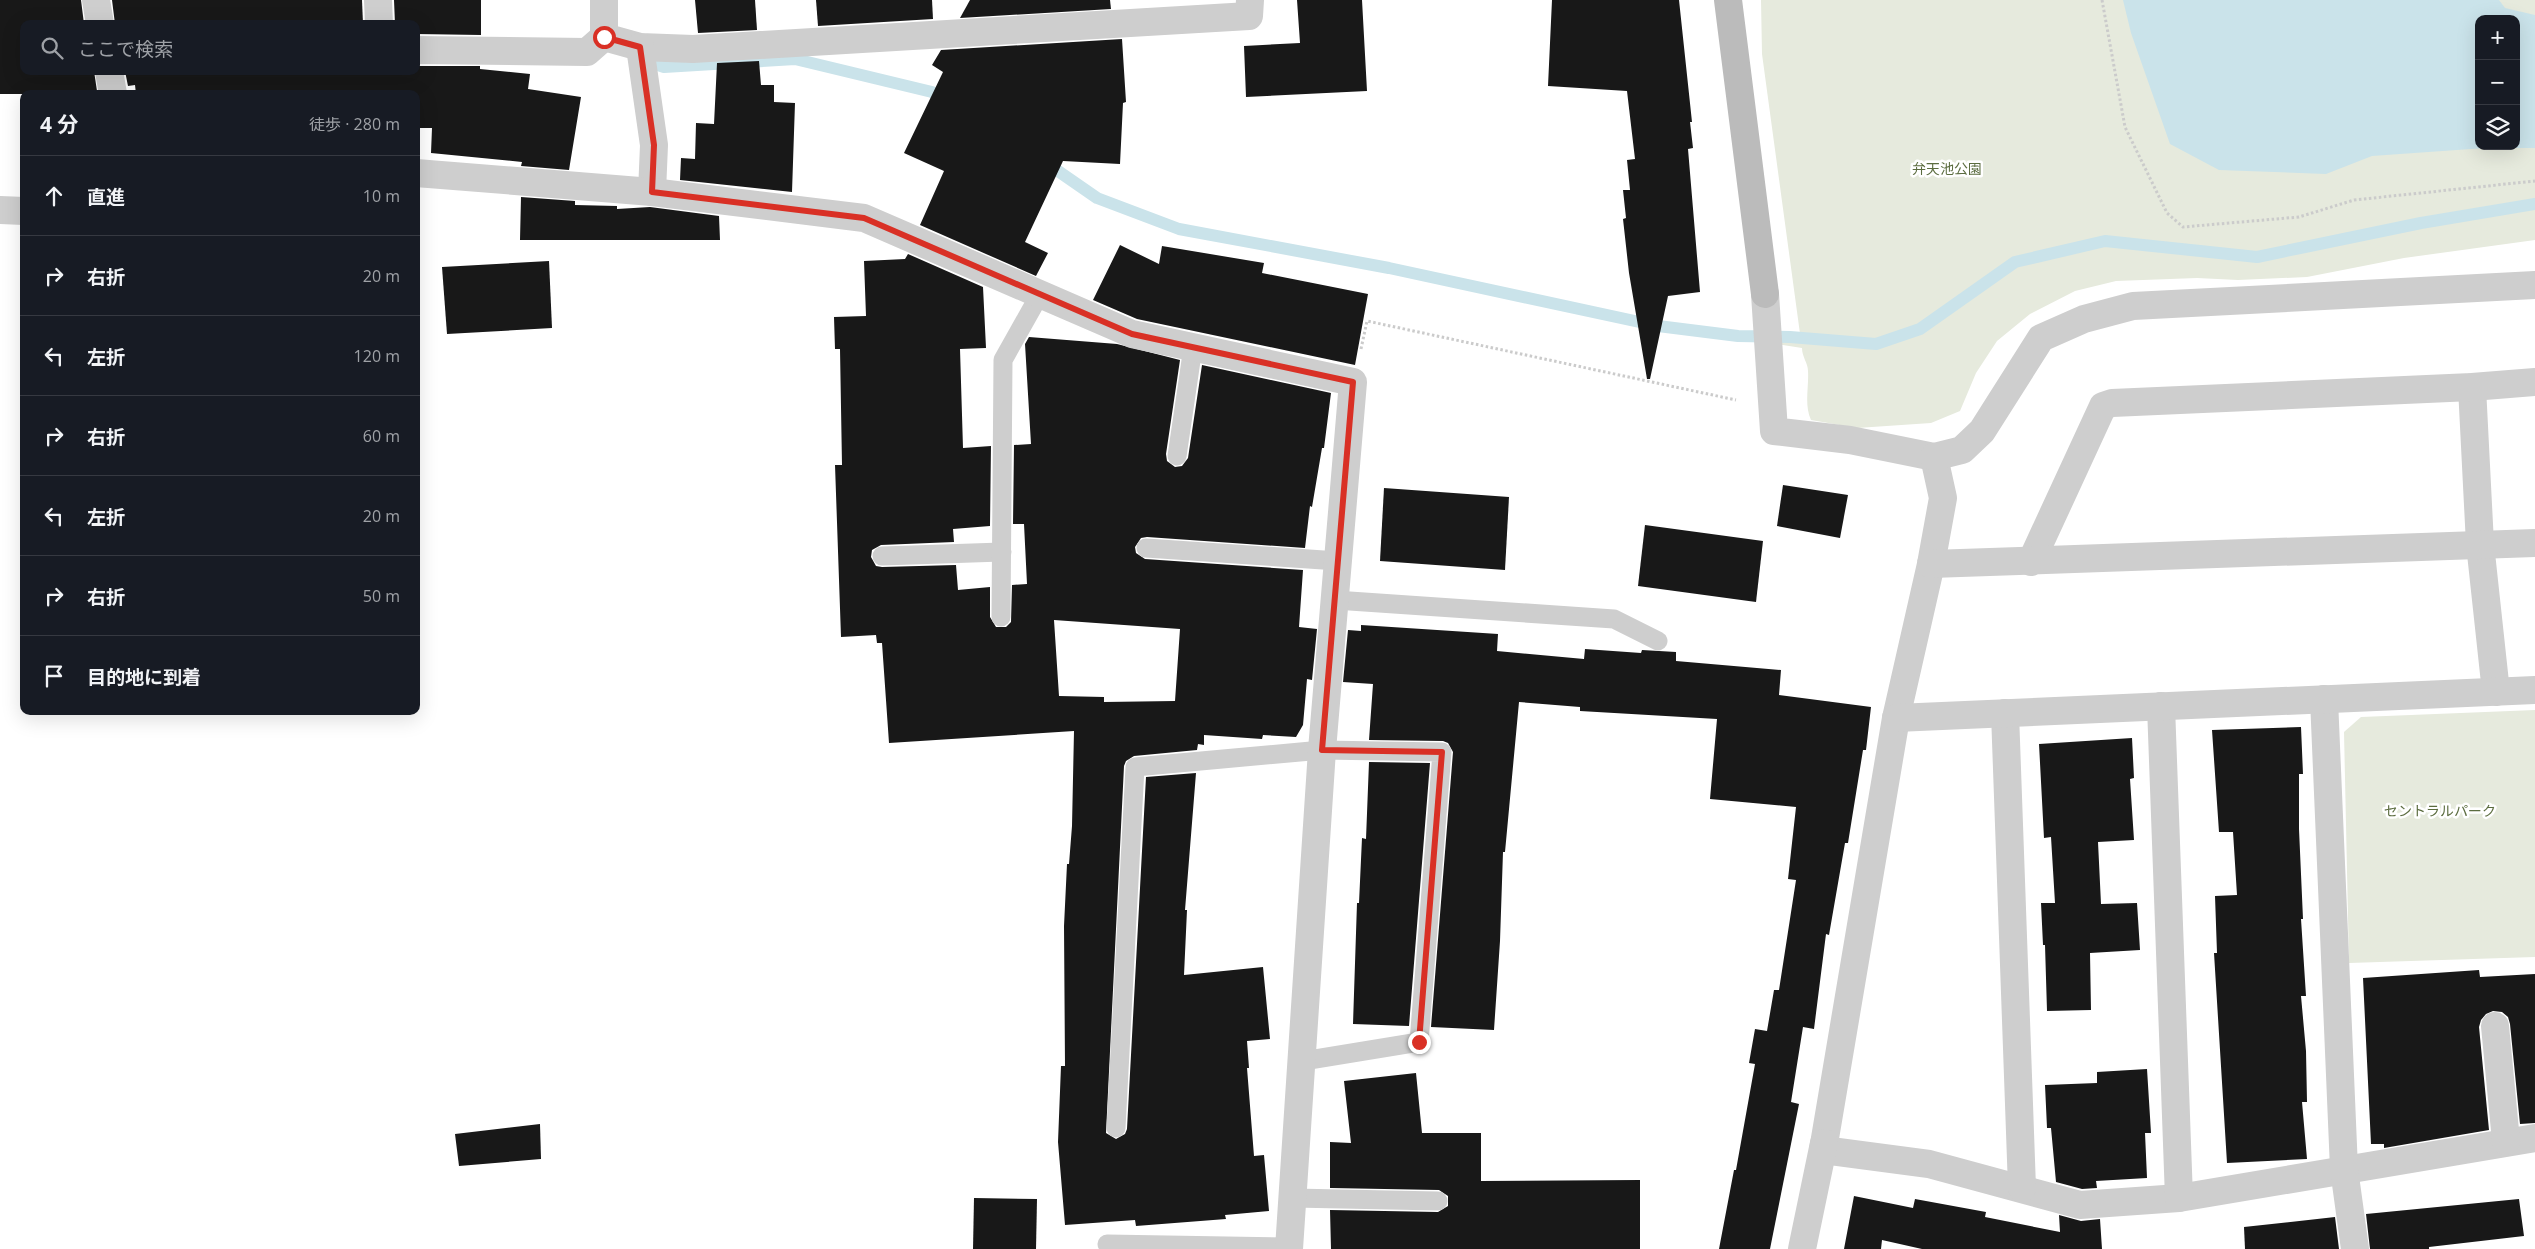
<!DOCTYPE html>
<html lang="ja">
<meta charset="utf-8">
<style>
body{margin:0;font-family:"Open Sans","Noto Sans JP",sans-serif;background:#20242c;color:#f1f3f6}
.controls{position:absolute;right:15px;top:15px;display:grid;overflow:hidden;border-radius:10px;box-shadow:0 5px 20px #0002}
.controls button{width:45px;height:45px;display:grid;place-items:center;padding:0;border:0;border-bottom:1px solid #363941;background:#171b24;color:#f1f3f6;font:25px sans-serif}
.stop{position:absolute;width:15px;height:15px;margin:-11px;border:4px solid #d93025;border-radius:50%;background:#fff}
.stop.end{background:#d93025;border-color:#fff;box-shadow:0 1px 5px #0008}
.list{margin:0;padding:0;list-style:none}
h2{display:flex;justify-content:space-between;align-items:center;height:65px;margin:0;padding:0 20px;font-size:21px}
h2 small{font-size:16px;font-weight:400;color:#9ea1a6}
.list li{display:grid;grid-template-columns:32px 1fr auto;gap:15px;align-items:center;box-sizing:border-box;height:80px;padding:0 20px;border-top:1px solid #363941}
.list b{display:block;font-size:19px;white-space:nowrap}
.list em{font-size:16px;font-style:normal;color:#9ea1a6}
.icon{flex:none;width:28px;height:28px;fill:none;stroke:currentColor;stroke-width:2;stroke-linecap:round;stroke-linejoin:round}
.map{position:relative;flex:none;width:2535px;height:1249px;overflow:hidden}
.search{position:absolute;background:#171b24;box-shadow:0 5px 20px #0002;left:20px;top:20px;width:400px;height:55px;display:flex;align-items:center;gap:12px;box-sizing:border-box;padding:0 18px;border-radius:10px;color:#9ea1a6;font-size:19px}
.panel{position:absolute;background:#171b24;box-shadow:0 5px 20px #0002;left:20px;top:90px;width:400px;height:625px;border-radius:10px}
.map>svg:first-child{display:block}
.green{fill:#e6eadd;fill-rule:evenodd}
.water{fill:#cae3ea;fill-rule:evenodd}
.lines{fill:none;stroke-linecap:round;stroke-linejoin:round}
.stream{stroke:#cae3ea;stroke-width:12}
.building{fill:#181818;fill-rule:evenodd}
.path{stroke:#cbcbcb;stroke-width:3;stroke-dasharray:2.5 2.5;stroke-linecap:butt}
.lane{stroke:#cecece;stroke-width:19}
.street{stroke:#cecece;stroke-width:28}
.secondary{stroke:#bbb;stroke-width:28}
.route{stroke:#d93025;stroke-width:6}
.labels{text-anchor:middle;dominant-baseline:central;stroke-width:5;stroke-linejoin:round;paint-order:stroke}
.park-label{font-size:14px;fill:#5b6c3f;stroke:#fff}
</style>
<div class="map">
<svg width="2535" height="1249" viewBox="0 0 2535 1249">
<rect width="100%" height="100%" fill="#fff"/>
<g class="green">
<path d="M1761 0H2535V240L2404 258 2307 277 2238 280 2197 278 2116 281 2075 291 2030 314 1997 341 1976 373 1960 411 1931 423 1857 428 1811 420C1804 405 1809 387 1808 371 1808 363 1802 357 1802 348L1673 328 1801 341 1762 54ZM2479 19H2516V146H2479Z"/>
<path d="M2535 710V957L2349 963 2344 732 2361 717Z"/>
</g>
<path class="water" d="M2123 0H2499L2505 8 2535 15V148H2485L2372 156 2326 174 2219 170 2170 144 2131 33ZM2479 19H2516V146H2479Z"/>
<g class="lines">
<g class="stream">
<path d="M640 59 664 67 795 59 932 92 947 101"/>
<path d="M1045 162 1097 198 1179 229 1389 268 1658 326 1738 336 1790 337 1876 344 1920 329 2015 262 2105 241 2257 257 2421 223 2535 204"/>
</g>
</g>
<g class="building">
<path d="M0 0H81L84 24H24V71H94L97 91 75 94H0Z"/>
<path d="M112 0H362L363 24H115Z"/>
<path d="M394 0H481V35L416 34V24H395Z"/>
<path d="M695 0H755L757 30 698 33Z"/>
<path d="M816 0H932L933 19 818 26Z"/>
<path d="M970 0H1110L1111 9 960 18Z"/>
<path d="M1297 0H1362L1367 91 1246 97 1244 46 1300 43Z"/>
<path d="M1552 0H1679L1692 122H1690L1693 148 1688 149 1700 292 1668 296 1650 379H1647L1629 273 1623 219 1626 218 1623 190H1630L1627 160 1635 159 1627 91 1548 86Z"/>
<path d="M1122 39 1126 102 1123 103 1120 164 1063 161 1025 242 1048 253 1036 276 920 225 944 171 904 153 943 72 932 65 941 50Z"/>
<path d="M759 61 761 85H774V102L795 103 792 192 680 180 681 158 695 159 696 123 714 124 717 63Z"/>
<path d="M416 66H480V69L530 74 528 89 581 97 569 170 521 166 522 162 431 153 432 128H416V94H136L135 85 128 86 125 71H416Z"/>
<path d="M521 197 575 201V205L617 206V209L650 207 719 216 720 240H520Z"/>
<path d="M1120 245 1159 264 1162 246 1264 263 1262 273 1368 294 1355 365 1137 319 1093 300Z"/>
<path d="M908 254 983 287 986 348 960 349 963 448 991 446 990 526 953 529 954 542 881 545 872 550 871 557 876 566 882 567 956 565 958 590 990 587V617L996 627H1006L1011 622 1012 585 1027 584 1024 524H1013L1014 445 1031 444 1025 344 1029 337 1117 344 1180 360 1166 454 1167 461 1175 467 1182 466 1188 458 1202 365 1331 393 1324 448H1322L1312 507 1310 506 1305 548 1147 537 1141 538 1135 547 1136 553 1145 559 1303 570 1299 627 1317 629 1312 680 1307 679 1303 725 1296 737 1263 735 1262 739 1204 735V745L1198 744 1197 750 1134 756 1126 761 1124 766 1106 1133 1116 1139 1125 1134 1127 1129 1146 777 1196 773 1185 910H1187L1184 975 1263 967 1270 1039 1247 1041 1249 1068H1247L1254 1156 1264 1155 1269 1211 1225 1215 1226 1219 1136 1226 1135 1220 1065 1225 1058 1142 1061 1066H1065L1064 926 1067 864H1069L1072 826 1074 731 889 743 882 643H877L876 635 841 637 835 465H842L840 349H835L834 317 866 316 864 261 905 259ZM1054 620 1180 629 1175 701 1104 702V697L1059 696Z"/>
<path d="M549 261 552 328 447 334 442 267Z"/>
<path d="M1783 485 1848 495 1840 538 1777 526Z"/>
<path d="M1384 488 1509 497 1505 570 1380 561Z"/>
<path d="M1645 525 1763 541 1756 602 1638 586Z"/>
<path d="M1361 625 1498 634 1497 651 1584 659 1585 649 1641 653 1642 650 1676 652V661L1781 670 1779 695 1871 707 1866 750H1863L1848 843H1845L1829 935 1826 934 1814 1029 1803 1027 1791 1102 1799 1104 1770 1249H1719L1734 1170H1736L1755 1064 1749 1063 1755 1029 1767 1031 1774 990H1779L1796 880 1788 879 1796 807 1710 799 1717 719 1580 711V707L1519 702 1505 852H1503L1500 941 1494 1030 1431 1027 1453 752 1448 743 1443 741 1369 740 1373 684 1343 682 1348 630 1361 631Z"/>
<path d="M2301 727 2303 774H2299V829L2303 919H2301L2306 996H2301L2306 1051 2307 1102H2302L2307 1159 2227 1163 2214 953H2217L2215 896 2237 895 2233 832H2219L2212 730Z"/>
<path d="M2132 738 2134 778 2130 779 2134 840 2098 842 2101 904 2137 903 2140 950 2090 953 2091 1010 2047 1011 2045 945H2043L2041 903H2055L2051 837 2044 838 2039 744Z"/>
<path d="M1369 762 1430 763 1409 1026 1353 1024 1357 903H1359L1362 838 1366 839Z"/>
<path d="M2479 970 2480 977 2535 974V1123L2520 1124 2510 1024 2508 1017 2502 1012 2493 1011 2486 1014 2481 1020 2479 1027 2489 1130 2384 1148V1144H2371L2363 978Z"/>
<path d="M2147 1069 2151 1133H2145L2147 1178 2096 1181 2097 1188 2082 1189 2056 1182 2051 1128H2047L2045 1085 2097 1083V1072Z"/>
<path d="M1416 1073 1422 1133H1481V1181L1640 1180V1249H1331L1330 1210 1438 1212 1448 1206V1196L1439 1190 1330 1188V1142L1351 1143 1344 1081Z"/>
<path d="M540 1124 541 1159 459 1166 455 1134Z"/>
<path d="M1854 1196 1913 1208 1915 1199 1986 1212 1985 1217 2060 1232 2059 1215 2081 1221 2100 1219 2102 1249H1922L1882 1240 1881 1249H1844Z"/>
<path d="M974 1198 1037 1199 1036 1249H973Z"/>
<path d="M2519 1199 2524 1236 2429 1247V1249H2370L2366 1214Z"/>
<path d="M2335 1217 2339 1249H2245L2244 1227Z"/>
</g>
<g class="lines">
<g class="path">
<path d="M2102 0 2125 127 2167 213 2183 227 2299 217 2354 200 2535 181"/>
<path d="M1361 349 1367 321 1736 400"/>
</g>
<g class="lane">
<path d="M1177 456 1193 347"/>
<path d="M1146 548 1338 561"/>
<path d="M882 556 1002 552"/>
<path d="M1335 600 1614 619 1658 641"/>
<path d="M1001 617 1003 360 1040 294"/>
<path d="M1116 1128 1135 767 1322 750 1442 752 1419 1042 1303 1061"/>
<path d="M1293 1198 1438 1201"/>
<path d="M1107 1244 1289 1247"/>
</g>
<g class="street">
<path d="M96 0 100 24"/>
<path d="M378 0 379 24"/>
<path d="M604 0V37L640 47 693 49 1249 16 1250 0"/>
<path d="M640 47 654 145 652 192"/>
<path d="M416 50 587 52 604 37"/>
<path d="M109 71 113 94"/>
<path d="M416 173 652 192 864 218 1132 334 1353 382 1322 750 1289 1249"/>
<path d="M0 210 24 211"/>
<path d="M1765 294 1774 431 1850 440 1934 457 1943 498 1931 564 1896 718 1823 1150 1929 1164 2080 1205 2179 1198 2535 1138"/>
<path d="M2472 387 2480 544 2496 692"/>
<path d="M1934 457 1962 450 1982 431 2041 338 2084 319 2133 306 2535 285"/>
<path d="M2031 562 2103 406 2112 403 2472 387 2535 382"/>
<path d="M1931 564 2535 543"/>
<path d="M2324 699 2344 1169 2355 1249"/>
<path d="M2161 706 2179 1198"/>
<path d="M2005 713 2022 1188"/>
<path d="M1896 718 2535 690"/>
<path d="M2495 1026 2506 1141"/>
<path d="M1802 1249 1824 1143"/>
</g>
<path class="secondary" d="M1728 0 1765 294"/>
</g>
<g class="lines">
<path class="route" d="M604 37 640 47 654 145 652 192 864 218 1132 334 1353 382 1322 750 1442 752 1419 1042"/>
</g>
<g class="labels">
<g class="park-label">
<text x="1947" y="168">弁天池公園</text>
<text x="2440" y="810">セントラルパーク</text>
</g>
</g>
</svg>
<div class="controls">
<button>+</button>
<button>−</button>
<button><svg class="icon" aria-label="layers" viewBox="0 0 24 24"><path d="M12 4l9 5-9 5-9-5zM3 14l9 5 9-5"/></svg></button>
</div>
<div class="stop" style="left:604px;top:37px"></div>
<div class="stop end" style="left:1419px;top:1042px"></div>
<div class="search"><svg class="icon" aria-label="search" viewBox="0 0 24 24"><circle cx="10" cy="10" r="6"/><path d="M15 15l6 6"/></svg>ここで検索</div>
<section class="panel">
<h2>4 分<small>徒歩 · 280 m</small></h2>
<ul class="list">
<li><svg class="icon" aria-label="ahead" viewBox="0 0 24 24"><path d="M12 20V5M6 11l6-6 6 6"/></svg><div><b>直進</b></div><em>10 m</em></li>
<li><svg class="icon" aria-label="right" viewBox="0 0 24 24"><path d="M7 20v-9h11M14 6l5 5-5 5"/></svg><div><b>右折</b></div><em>20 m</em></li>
<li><svg class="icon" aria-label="left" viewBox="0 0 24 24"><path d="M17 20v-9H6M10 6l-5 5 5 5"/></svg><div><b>左折</b></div><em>120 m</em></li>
<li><svg class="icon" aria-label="right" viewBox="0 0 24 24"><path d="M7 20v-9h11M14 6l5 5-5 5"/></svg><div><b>右折</b></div><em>60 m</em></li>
<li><svg class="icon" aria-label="left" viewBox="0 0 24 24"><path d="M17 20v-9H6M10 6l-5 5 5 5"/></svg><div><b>左折</b></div><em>20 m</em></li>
<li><svg class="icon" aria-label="right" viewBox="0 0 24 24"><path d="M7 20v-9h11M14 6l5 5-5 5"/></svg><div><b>右折</b></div><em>50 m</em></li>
<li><svg class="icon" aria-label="arrive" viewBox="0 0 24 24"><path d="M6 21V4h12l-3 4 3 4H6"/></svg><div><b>目的地に到着</b></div></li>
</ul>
</section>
</div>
